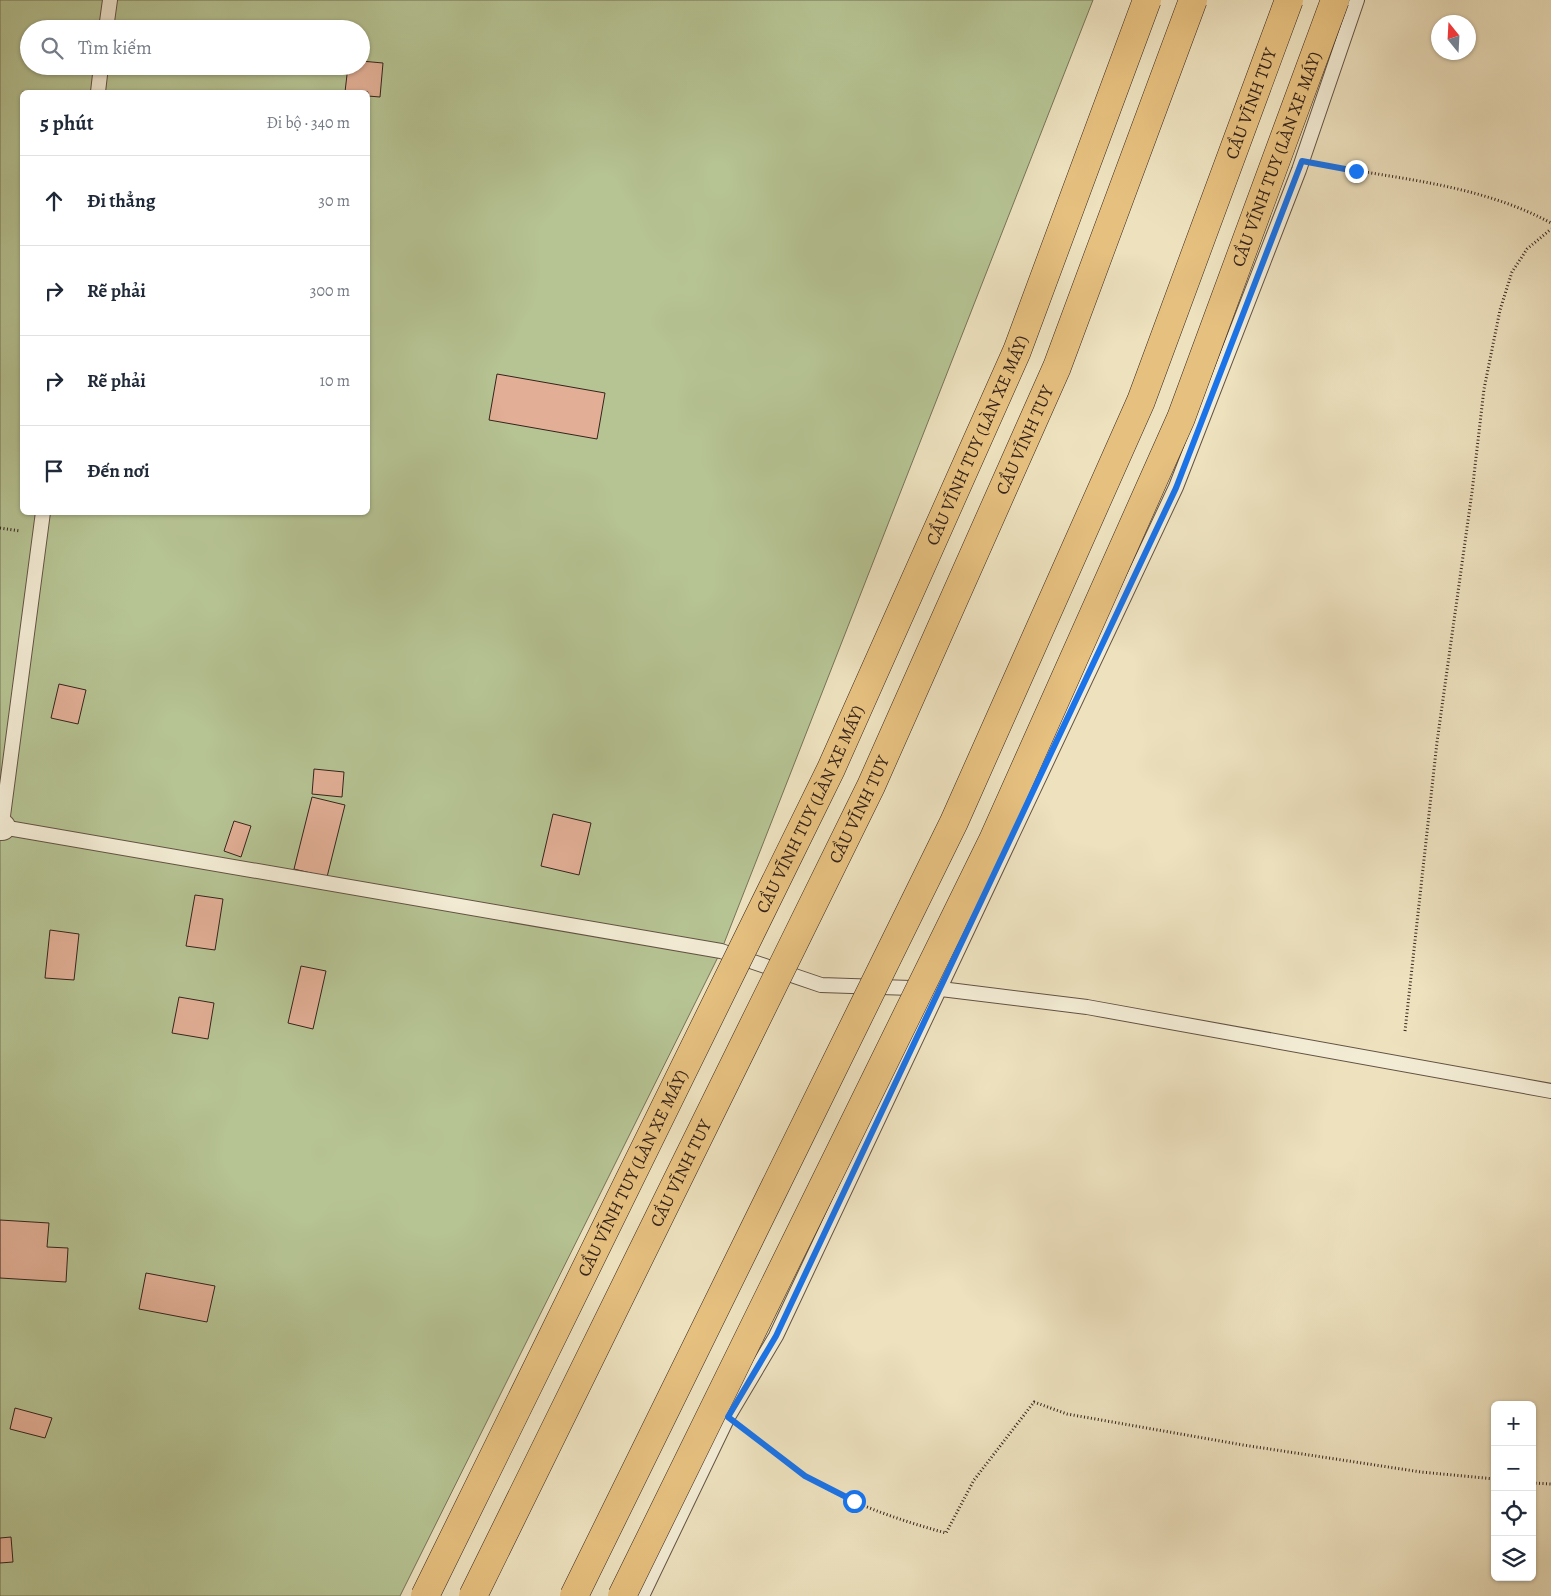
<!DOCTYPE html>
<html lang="vi">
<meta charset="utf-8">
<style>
body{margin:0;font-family:Alegreya,serif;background:#f2f2f3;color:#1f2937}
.controls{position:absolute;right:15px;bottom:15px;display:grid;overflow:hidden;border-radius:8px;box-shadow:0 1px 4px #0004}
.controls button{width:45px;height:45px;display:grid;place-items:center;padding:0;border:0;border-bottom:1px solid #e0e1e3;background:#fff;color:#1f2937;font:25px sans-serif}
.compass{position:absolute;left:1431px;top:15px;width:45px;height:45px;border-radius:50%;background:#fff;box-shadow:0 1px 4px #0004;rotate:342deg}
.stop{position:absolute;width:15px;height:15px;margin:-11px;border:4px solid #1a73e8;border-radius:50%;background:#fff}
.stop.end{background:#1a73e8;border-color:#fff;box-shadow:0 1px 5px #0008}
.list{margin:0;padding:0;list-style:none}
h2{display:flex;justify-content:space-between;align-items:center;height:65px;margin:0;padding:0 20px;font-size:21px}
h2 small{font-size:16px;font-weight:400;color:#747a83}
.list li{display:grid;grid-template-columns:32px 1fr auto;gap:15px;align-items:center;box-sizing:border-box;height:90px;padding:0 20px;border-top:1px solid #e0e1e3}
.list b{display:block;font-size:19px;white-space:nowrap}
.list em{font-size:16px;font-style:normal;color:#747a83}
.icon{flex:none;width:28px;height:28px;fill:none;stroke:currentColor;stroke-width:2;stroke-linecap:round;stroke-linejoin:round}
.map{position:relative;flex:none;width:1551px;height:1596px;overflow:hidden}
.search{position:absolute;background:#fff;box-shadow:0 1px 4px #0004;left:20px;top:20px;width:350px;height:55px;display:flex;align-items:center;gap:12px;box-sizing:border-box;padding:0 18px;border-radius:28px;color:#747a83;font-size:19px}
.panel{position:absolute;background:#fff;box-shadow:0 1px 4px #0004;left:20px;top:90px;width:350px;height:425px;border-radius:8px}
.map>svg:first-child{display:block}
.green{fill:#b6c393;stroke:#767358;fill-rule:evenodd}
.building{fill:#e2af96;stroke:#35231c}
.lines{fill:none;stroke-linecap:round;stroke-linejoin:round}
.service-casing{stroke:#635244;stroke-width:16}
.minor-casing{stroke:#635244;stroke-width:28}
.path{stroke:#35231c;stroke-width:3;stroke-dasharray:1 2.5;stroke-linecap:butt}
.service{stroke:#f3ecd5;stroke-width:14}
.minor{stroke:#f3ecd5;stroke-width:26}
.trunk-bridge-casing{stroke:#35231c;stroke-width:29;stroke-linecap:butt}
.trunk-bridge{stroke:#e6c07f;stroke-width:28}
.route{stroke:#1a73e8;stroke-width:6}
.labels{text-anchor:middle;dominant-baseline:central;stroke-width:4.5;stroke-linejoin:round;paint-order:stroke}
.street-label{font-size:18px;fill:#35231c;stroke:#f3ecd5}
</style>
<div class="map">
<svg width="1551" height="1596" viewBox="0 0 1551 1596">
<rect width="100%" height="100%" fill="#ede1be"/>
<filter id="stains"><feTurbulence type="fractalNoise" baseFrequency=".004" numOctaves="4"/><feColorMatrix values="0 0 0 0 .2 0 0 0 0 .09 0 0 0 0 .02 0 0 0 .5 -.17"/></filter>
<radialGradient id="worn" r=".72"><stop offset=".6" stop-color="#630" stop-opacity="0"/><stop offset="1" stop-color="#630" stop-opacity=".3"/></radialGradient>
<path class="green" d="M0 0H1093L721 951 400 1596H0ZM29 29H361V66H29ZM22 92H368V512H22Z"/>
<g class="building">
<path d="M361 61 383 63 380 97 368 96V92H345L348 66H361Z"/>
<path d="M497 374 605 393 597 439 489 420Z"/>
<path d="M59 684 86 690 78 724 51 718Z"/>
<path d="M314 769 344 772 342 797 312 794Z"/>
<path d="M312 797 345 805 327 877 294 869Z"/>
<path d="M553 814 591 823 579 875 541 866Z"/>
<path d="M234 821 251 826 241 857 224 851Z"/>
<path d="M195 895 223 899 215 950 186 946Z"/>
<path d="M50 930 79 934 74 980 45 978Z"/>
<path d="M301 966 326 971 313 1029 288 1023Z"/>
<path d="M179 997 214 1003 208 1039 172 1033Z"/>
<path d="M0 1220 49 1223 47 1247 68 1248 66 1282 0 1278Z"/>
<path d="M146 1273 215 1286 207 1322 139 1309Z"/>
<path d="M15 1408 52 1418 45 1438 10 1429Z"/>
<path d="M11 1537 13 1562 0 1563V1538Z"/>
</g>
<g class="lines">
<defs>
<g id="service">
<path d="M106 29 110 0"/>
<path d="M98 92 101 66"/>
<path d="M2 827 721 951 821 985 941 989 1087 1007 1551 1091"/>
<path d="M1 831 43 512"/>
<path d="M642 1596 728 1417 776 1336 1176 487 1299 170 1357 0"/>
</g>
<path id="minor" d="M0 827H2"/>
</defs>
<use href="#service" class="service-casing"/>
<use href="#minor" class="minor-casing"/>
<g class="path">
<path d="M1323 165C1400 179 1481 185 1551 223"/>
<path d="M0 528 20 531"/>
<path d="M1405 1031 1437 742 1472 492 1484 389 1500 310 1512 272 1527 249 1551 229"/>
<path d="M746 1431C765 1446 784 1462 804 1475 846 1502 898 1520 946 1533L974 1480 1034 1402 1067 1414 1243 1445 1421 1472 1495 1479"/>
<path d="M1532 1483 1551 1484"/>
</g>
<use href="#service" class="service"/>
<use href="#minor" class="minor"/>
<defs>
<g id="trunk-bridge">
<path id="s1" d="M425 1596 831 769 1017 351 1147 0"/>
<path id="s2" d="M473 1596 871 786 1057 367 1193 0"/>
<path id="s3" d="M574 1596 954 822 1141 401 1289 0"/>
<path id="s4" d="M622 1596 993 840 1181 418 1335 0"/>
</g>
</defs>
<use href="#trunk-bridge" class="trunk-bridge-casing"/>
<use href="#trunk-bridge" class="trunk-bridge"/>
</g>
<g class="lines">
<path class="route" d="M854 1501 805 1476 728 1417 776 1336 1176 488 1302 161 1356 171"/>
</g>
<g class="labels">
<g class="street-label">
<text stroke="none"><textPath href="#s3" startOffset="1640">CẦU VĨNH TUY</textPath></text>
<text stroke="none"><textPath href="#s4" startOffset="1580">CẦU VĨNH TUY (LÀN XE MÁY)</textPath></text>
<text stroke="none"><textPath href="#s1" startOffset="1281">CẦU VĨNH TUY (LÀN XE MÁY)</textPath></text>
<text stroke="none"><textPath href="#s2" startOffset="1281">CẦU VĨNH TUY</textPath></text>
<text stroke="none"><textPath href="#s1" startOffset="876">CẦU VĨNH TUY (LÀN XE MÁY)</textPath></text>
<text stroke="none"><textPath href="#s2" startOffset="876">CẦU VĨNH TUY</textPath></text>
<text stroke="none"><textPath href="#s1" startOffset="471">CẦU VĨNH TUY (LÀN XE MÁY)</textPath></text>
<text stroke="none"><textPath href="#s2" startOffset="471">CẦU VĨNH TUY</textPath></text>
</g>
</g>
<rect width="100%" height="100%" filter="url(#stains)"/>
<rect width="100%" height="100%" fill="url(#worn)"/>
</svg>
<div class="controls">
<button>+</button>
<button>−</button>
<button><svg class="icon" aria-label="locate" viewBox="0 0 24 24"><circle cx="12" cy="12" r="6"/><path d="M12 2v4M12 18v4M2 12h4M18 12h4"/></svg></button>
<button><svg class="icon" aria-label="layers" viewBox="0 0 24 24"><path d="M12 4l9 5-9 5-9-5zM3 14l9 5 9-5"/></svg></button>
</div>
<svg class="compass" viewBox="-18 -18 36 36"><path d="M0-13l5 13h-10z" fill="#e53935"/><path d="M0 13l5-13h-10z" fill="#747a83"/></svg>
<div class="stop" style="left:854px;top:1501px"></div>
<div class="stop end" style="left:1356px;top:171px"></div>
<div class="search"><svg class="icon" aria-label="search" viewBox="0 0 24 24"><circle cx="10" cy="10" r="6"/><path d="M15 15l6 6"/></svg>Tìm kiếm</div>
<section class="panel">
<h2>5 phút<small>Đi bộ · 340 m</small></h2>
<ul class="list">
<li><svg class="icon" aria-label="ahead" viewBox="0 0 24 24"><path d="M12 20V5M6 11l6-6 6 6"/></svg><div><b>Đi thẳng</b></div><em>30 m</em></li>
<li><svg class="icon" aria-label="right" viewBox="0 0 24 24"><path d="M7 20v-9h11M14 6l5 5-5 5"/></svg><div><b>Rẽ phải</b></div><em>300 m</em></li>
<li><svg class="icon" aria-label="right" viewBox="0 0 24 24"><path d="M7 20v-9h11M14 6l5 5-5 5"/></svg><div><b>Rẽ phải</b></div><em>10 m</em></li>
<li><svg class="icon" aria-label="arrive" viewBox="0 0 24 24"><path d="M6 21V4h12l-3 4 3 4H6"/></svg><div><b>Đến nơi</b></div></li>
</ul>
</section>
</div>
